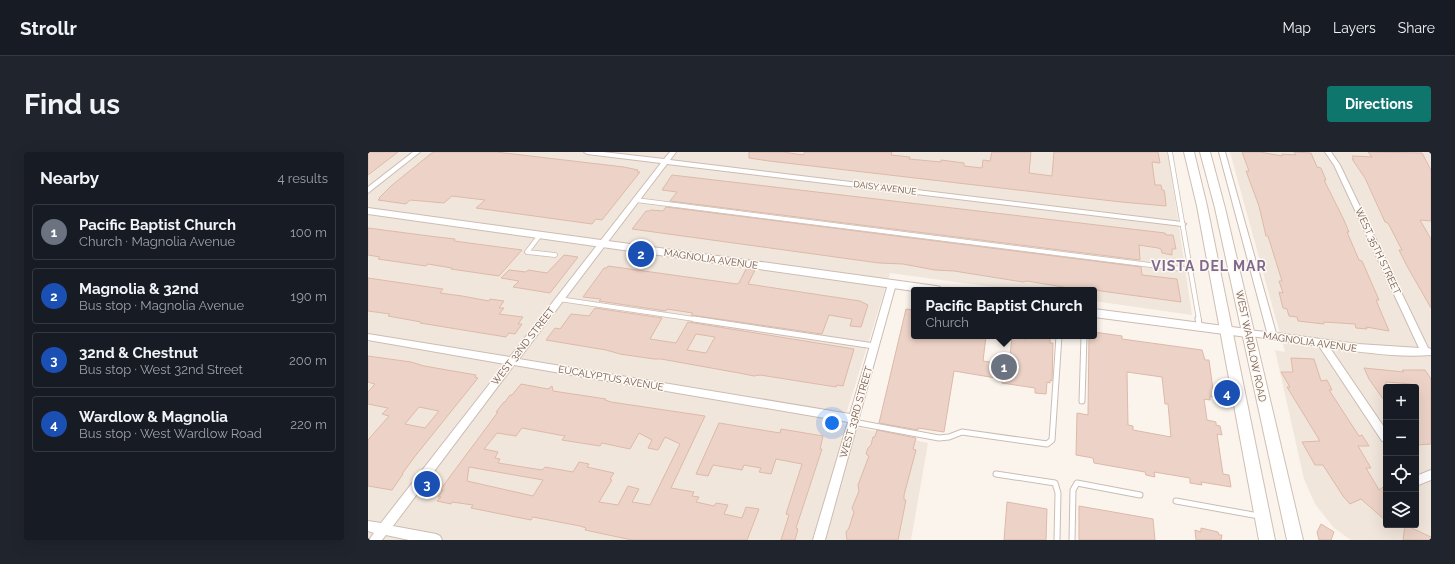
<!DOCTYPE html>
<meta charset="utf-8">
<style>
body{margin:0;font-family:Raleway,sans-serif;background:#20242c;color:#f1f3f6}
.controls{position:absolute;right:12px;bottom:12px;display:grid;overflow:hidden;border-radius:4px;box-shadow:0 4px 16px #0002}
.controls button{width:36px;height:36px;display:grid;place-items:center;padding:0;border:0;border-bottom:1px solid #363941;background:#171b24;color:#f1f3f6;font:20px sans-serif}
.you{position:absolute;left:464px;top:271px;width:14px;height:14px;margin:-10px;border:3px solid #fff;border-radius:50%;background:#1a73e8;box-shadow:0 0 0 6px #1a73e833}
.badge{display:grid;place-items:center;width:26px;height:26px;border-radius:50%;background:#0f766e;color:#fff;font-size:13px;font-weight:700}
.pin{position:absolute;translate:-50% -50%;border:2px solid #fff;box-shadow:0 1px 4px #0006}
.popup{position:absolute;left:543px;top:135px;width:186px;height:52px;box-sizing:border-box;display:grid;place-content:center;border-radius:4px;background:#171b24;filter:drop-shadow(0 1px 3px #0005);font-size:13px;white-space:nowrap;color:#9ea1a6}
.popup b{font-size:15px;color:#f1f3f6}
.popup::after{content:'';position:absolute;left:50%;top:100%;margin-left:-8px;border:8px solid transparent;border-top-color:#171b24}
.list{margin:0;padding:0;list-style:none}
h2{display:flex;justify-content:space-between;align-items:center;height:52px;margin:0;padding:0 16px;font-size:17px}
h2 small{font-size:13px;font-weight:400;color:#9ea1a6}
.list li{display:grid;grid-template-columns:26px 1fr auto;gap:12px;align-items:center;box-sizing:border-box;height:56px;margin:0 8px 8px;padding:0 8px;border:1px solid #363941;border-radius:4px}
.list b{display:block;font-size:15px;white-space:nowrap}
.list p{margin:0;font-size:13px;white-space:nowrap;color:#9ea1a6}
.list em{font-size:13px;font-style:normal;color:#9ea1a6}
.icon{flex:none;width:22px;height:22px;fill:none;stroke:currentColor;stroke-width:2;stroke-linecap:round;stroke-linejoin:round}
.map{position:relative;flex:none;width:1063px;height:388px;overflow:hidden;border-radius:4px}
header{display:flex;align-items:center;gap:24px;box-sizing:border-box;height:56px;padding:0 20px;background:#171b24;border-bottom:1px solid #363941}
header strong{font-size:19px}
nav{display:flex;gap:22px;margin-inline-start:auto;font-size:14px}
.intro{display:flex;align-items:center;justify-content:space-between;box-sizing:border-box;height:96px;padding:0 24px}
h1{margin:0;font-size:28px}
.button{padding:10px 18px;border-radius:4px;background:#0f766e;color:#fff;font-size:14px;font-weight:700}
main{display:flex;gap:24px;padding:0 24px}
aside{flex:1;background:#171b24;border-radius:4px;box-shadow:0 4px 16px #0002}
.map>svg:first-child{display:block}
.residential{fill:#f1e6db;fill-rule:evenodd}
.building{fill:#edd3c7;stroke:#ddb9a9;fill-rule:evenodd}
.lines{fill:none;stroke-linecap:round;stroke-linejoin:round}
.service-far1-casing{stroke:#ccbcb3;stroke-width:5.5}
.service-casing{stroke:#ccbcb3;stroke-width:7}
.minor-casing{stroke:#ccbcb3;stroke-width:2}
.tertiary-casing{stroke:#ccbcb3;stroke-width:2}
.secondary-casing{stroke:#d0beb3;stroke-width:2}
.service-far1{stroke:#fff;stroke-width:4}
.service{stroke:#fff;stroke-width:5}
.minor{fill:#fff;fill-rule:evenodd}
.tertiary{fill:#fff;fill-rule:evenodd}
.secondary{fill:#fff;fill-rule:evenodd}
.labels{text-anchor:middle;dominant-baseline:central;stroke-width:3;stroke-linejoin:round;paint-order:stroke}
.far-street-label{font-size:9px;fill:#735b51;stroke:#fdf8f2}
.street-label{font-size:10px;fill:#735b51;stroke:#fdf8f2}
.district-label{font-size:14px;font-weight:bold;letter-spacing:1px;fill:#7f6a8e;stroke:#fdf8f2}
</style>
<header>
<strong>Strollr</strong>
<nav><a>Map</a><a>Layers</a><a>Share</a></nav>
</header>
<div class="intro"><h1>Find us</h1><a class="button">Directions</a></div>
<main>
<aside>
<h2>Nearby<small>4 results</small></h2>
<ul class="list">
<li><span class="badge" style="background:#6b7280">1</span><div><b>Pacific Baptist Church</b><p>Church · Magnolia Avenue</p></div><em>100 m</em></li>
<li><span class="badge" style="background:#1a4fb4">2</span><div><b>Magnolia &amp; 32nd</b><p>Bus stop · Magnolia Avenue</p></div><em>190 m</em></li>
<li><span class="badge" style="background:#1a4fb4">3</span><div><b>32nd &amp; Chestnut</b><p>Bus stop · West 32nd Street</p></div><em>200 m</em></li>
<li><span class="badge" style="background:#1a4fb4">4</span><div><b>Wardlow &amp; Magnolia</b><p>Bus stop · West Wardlow Road</p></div><em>220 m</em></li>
</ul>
</aside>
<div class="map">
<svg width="1063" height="388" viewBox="0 0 1063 388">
<rect width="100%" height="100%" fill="#fbf4ec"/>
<g class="residential">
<path d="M0 0H800L824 163 726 149V138H646L522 121 475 272 560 291 543 388H0Z"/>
<path d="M862 0H1063V388H983L966 376 947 352 936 327 907 198 917 200ZM1018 235H1048V373H1018Z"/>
</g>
<g class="building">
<path d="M0 0H30L0 23Z"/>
<path d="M65 0H128L256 15 270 18 269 20H272L234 68 228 67 224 72 108 56 117 48 84 44 76 51 42 48 38 52 10 48 12 46H11L23 34Z"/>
<path d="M381 0H415L435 3 437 0H524L523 3 542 5 541 7 573 10V8L596 11V14L614 16 615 8 622 9 624 0H663L661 21 684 24 686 0H790L792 11 784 10 787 33H793L794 38H796L797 43 798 54 753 50 401 9 381 6Z"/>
<path d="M874 0H892L914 4V2L928 3 926 0 943 1 949 15 953 16 958 28H956L975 66 981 80H979L991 108 994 109 1011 148H1008L1021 179 998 175 999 177 988 176 987 172 956 170V172L930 169 929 165 921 164 919 157 915 156 911 140 915 141 911 129H914L900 84H898L891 54 878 19H881Z"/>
<path d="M1000 0 1054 1 1063 18V69L1052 68 1063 87V156L1039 114 1031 98H1034L1020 71 1017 70 997 26 984 7H986L984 4H986L1004 5Z"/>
<path d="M304 23 797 81 798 83H805L808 97H804V103L794 101 793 97 790 96 771 93 772 108 302 49 309 40 294 38Z"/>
<path d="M298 55 773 115 774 123 809 127 813 150 726 138H713L659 129 655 130 586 119 567 118 535 112 511 111 264 77 278 59H281L283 58 295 59Z"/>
<path d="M0 76 69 85 87 87 86 89 154 98 131 124 83 117 84 116 60 112 58 114 10 107 12 105 0 103Z"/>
<path d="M196 103 210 105 182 141 145 135 151 129 133 126 141 118 158 120 160 118 179 121Z"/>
<path d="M240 114 369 132 371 131 378 117 387 118 380 132 492 149 500 153 493 175 482 174 484 167 461 163 454 182 323 163 325 161 299 157 298 159 231 149 233 147 215 145 236 116H239Z"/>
<path d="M0 126 75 137 72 141 94 144 121 149 122 147 136 149 131 156H136L131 162 155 165 150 172H154L147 182 141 181 138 185 52 171 53 170 20 164 22 162 0 159Z"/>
<path d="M227 156 294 166 282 187 308 191 320 170 486 197 475 234 469 233 468 235 392 223 386 224 371 221 293 207H286L252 202 238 198 178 188 187 176 192 177 203 162 221 164ZM328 182 347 185 338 201 319 198Z"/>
<path d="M538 157 546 158V184H618L615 209 641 213 644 185 658 187 659 184H682V191H685L684 229 682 228V231L679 230 678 242 667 241V236L634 231V227L586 219 576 280 550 276V278L511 271Z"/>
<path d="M726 180 754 184V187L834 198 837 208H841L846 245 842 244V248L836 247 839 268 848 270V273L852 274 854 283 849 282 855 322 861 323 863 335 833 330 834 333 822 331V326L786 320 787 325 778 323 777 320 726 311 725 306 708 303 709 261 720 263 721 184H726ZM759 220 794 225 797 252H800L803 285 765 278V274L760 273Z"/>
<path d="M0 204 43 210 56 214 108 223 107 225 110 226 48 303 34 322H35L24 338 0 334V288L21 264 14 262 20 256 0 252V240L7 232 0 230ZM51 255 71 259 57 276 37 272Z"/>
<path d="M923 206 946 207 953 229 959 228 964 238H961L991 284 994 283 1001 294H990L1003 316H998L1011 338 1018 333V369L993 347 982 352 975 344 955 313H947L934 290 952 289 919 235H922L913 220H925Z"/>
<path d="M996 216 1036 220 1034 218H1057L1063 227V292L1048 293V235H1045L1043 232 1018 230V251L1001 227Z"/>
<path d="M153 232 180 237 184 234 185 239 238 247 237 248 243 250 337 264 303 336 326 340 324 344 331 345 328 350 346 354 348 351 360 353 356 362 374 366 378 355 391 357 379 388H264L217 378 218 376 212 374 165 365 163 368 103 356 105 353 84 350 83 352 69 349 73 345H70L75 338H72L130 260H128L136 250H137L142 243H144ZM154 276 197 284 194 288 232 294 234 291 262 297 271 281 284 288 280 296 290 298 297 285 312 292 282 353 264 350 271 337 260 334 250 353 231 350 244 328 242 327 246 321 219 315 221 312 211 310 205 320 177 315 174 318 130 311 132 307 127 306 130 300 116 297 129 281 148 284ZM101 315 175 328 165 344 99 329Z"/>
<path d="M351 271 412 281 413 277 455 284 452 297H454L428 376 430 377 427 388H413L421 363 418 362 434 312 408 307 403 322 391 320 393 316 376 313 374 318 345 313 340 324 328 322Z"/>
<path d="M509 278 548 286 545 297 548 298 536 343V348H538L530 388H479L478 380 481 376 486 360 484 356 491 339 490 333 501 304 498 302 500 296 503 293 505 285H507Z"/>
<path d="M639 350 679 357 678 388H636Z"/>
<path d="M711 354 785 367 787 388H711Z"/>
<path d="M953 372 966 380 963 388H951L949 380Z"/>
<path d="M1037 373 1063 385V388H1035Z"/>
<path d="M833 376 850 380 851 383H854L853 388H828L827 378 833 380Z"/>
</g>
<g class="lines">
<defs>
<g id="service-far1">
<path d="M802 0 831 168"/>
<path d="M268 48 822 118"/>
<path d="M172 83 159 100 187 103"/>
<path d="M191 147 333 168"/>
</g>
<g id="service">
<path d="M326 167 506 194"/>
<path d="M830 167 832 176"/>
<path d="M714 249 716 184"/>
<path d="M485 270 571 286 581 285 594 280 679 292 684 288 691 184"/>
<path d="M628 322 687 331 690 341 689 388"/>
<path d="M808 349 891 364"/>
<path d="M704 388 705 338 709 331 772 343"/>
</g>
<g id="minor">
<path d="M45 0H52L0 41V35Z"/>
<path d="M216 0H235L296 7 302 0H308L302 8 814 70 818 72 814 74 299 12 151 207 482 262 520 132 524 129 527 130 528 132 457 388H445L480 270 146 213 25 374 68 382 72 384 74 388H41L18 383 14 388H1L6 381 0 379V369L13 371 137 212 0 188V182L142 205 293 11 219 2Z"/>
<path d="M851 0H857L908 181 990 192 1051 196 966 13 957 0H963L972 13 1060 196 1063 197V203C1030 206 995 200 962 196L1018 278V290L1014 289 951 194 876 183 875 181 876 179 879 178 899 180Z"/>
<path d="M1063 318V328L1048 334V324Z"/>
</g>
<g id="tertiary">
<path d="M0 56 568 134 572 135 573 138 546 139 0 62Z"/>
<path d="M726 157 879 177 883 178 884 181 883 184 879 185 726 165Z"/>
</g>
<g id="secondary">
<path d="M816 0H826L839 54 907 388H891L829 54Z"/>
<path d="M832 0H842L857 56 935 388H919L847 56Z"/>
</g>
</defs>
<use href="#service-far1" class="service-far1-casing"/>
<use href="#service" class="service-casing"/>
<use href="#minor" class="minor-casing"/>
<use href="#tertiary" class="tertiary-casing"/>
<use href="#secondary" class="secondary-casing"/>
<use href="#service-far1" class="service-far1"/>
<use href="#service" class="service"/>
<use href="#minor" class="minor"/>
<use href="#tertiary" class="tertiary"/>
<use href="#secondary" class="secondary"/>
</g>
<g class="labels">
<g class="far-street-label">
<text transform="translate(517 36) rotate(7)">DAISY AVENUE</text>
</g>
<g class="street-label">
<text transform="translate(1010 99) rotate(65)">WEST 35TH STREET</text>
<text transform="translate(343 107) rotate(8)">MAGNOLIA AVENUE</text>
<text transform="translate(942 190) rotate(8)">MAGNOLIA AVENUE</text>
<text transform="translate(155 194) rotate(-52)">WEST 32ND STREET</text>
<text transform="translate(883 194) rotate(78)">WEST WARDLOW ROAD</text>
<text transform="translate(243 226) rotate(10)">EUCALYPTUS AVENUE</text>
<text transform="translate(488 260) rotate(-74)">WEST 33RD STREET</text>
</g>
<g class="district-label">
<text x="841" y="114">VISTA DEL MAR</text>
</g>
</g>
</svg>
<div class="controls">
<button>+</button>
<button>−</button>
<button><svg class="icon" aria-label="locate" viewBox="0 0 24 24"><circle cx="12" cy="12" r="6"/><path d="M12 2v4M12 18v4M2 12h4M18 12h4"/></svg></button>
<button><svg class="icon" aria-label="layers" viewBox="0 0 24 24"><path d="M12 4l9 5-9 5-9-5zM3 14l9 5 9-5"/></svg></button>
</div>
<div class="you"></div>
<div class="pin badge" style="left:636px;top:215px;background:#6b7280">1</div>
<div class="popup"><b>Pacific Baptist Church</b>Church</div>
<div class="pin badge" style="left:273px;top:102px;background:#1a4fb4">2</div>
<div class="pin badge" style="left:59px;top:332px;background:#1a4fb4">3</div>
<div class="pin badge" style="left:859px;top:241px;background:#1a4fb4">4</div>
</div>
</main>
